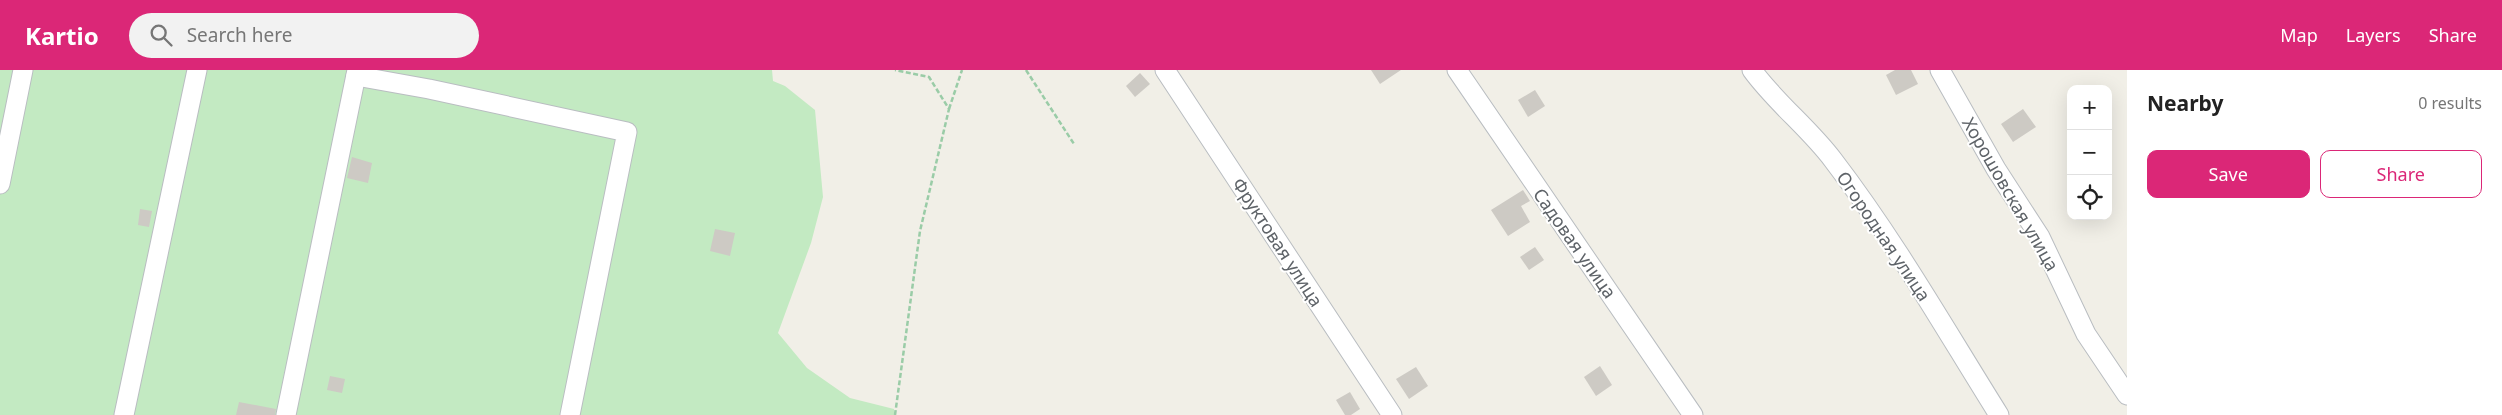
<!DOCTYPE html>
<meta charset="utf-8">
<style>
body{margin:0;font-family:"Noto Sans",sans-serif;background:#f2f2f2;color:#222}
.controls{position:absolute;right:15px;top:15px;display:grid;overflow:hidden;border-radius:10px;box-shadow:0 5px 20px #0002}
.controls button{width:45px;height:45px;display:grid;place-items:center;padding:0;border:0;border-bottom:1px solid #e0e0e0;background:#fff;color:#222;font:25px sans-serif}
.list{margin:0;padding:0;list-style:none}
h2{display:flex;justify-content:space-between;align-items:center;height:65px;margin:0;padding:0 20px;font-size:21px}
h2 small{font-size:16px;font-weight:400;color:#767676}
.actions{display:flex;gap:10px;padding:15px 20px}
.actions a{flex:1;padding:11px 0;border:1px solid #db2777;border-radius:10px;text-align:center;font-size:18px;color:#db2777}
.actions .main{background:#db2777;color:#fff}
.icon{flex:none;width:28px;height:28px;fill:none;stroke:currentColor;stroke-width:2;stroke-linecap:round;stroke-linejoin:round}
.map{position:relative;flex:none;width:2127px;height:345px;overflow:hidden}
header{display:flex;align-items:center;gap:30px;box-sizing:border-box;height:70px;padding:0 25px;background:#db2777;color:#fff}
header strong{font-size:24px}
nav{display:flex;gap:28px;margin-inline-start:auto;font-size:18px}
.search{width:350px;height:45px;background:#f2f2f2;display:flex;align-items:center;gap:12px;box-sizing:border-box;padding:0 18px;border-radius:28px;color:#767676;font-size:19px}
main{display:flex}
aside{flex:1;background:#fff}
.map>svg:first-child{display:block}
.green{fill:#c3eac2}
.building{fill:#cdcac4}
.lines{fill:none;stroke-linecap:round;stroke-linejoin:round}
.minor-casing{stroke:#b9bdc1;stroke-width:21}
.path{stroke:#9acca7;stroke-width:2.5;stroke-dasharray:5 2.5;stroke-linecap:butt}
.minor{stroke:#fff;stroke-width:19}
.labels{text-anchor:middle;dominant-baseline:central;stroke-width:4;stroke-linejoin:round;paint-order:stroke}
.street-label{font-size:18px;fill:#5e6368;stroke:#fff}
</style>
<header>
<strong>Kartio</strong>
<div class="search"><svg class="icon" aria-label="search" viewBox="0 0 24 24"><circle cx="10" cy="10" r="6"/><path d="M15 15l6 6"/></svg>Search here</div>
<nav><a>Map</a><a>Layers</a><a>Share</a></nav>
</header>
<main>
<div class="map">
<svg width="2127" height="345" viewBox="0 0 2127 345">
<rect width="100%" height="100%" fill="#f1efe7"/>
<path class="green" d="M0 0H772L773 11 785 16 815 40 823 127 811 173 778 263 807 298 850 328 894 339 895 345H0Z"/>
<g class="building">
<path d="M1371 0H1401L1380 14Z"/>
<path d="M1895 0H1911L1918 14 1896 25 1886 5Z"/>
<path d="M1140 3 1150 14 1135 27 1126 16Z"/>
<path d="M1535 20 1545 36 1528 47 1518 30Z"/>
<path d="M2023 39 2036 57 2013 72 2001 54Z"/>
<path d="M352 87 372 93 368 113 347 108Z"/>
<path d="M1523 120 1530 131 1521 136 1530 152 1508 166 1491 140Z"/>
<path d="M140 139 152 141 149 157 138 155Z"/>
<path d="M715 159 735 163 730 186 710 181Z"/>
<path d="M1535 177 1544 190 1529 200 1520 187Z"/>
<path d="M1600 296 1612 315 1596 326 1584 307Z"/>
<path d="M1416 297 1428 316 1409 329 1396 309Z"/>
<path d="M330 306 345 309 342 323 327 320Z"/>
<path d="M1350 322 1360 339 1351 345H1345L1336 330Z"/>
<path d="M239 332 276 339 275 345H236Z"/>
</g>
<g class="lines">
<defs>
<g id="minor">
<path d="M1165 0 1392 345"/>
<path d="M1457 0 1693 345"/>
<path d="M1752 0C1776 33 1809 58 1833 90 1895 171 1945 259 1999 345"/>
<path d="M1940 0 1996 99 2040 167 2086 264 2127 325"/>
<path d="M356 6 429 19 627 62 570 345"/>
<path d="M0 114 23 0"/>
<path d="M124 345 197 0"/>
<path d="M286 345 357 0"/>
</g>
</defs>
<use href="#minor" class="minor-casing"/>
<g class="path">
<path d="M1026 0 1074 74"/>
<path d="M949 39 962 0"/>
<path d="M895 345 920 161 949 39 929 7 895 0"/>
</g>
<use href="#minor" class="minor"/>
</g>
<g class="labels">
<g class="street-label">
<text transform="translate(2011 124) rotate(60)">Хорошовская улица</text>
<text transform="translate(1884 166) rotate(56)">Огородная улица</text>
<text transform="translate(1278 172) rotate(57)">Фруктовая улица</text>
<text transform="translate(1575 173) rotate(55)">Садовая улица</text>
</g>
</g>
</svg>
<div class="controls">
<button>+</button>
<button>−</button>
<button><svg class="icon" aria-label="locate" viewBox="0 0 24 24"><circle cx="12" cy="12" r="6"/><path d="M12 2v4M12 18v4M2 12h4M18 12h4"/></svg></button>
</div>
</div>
<aside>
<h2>Nearby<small>0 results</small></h2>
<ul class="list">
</ul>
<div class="actions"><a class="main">Save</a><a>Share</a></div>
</aside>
</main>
